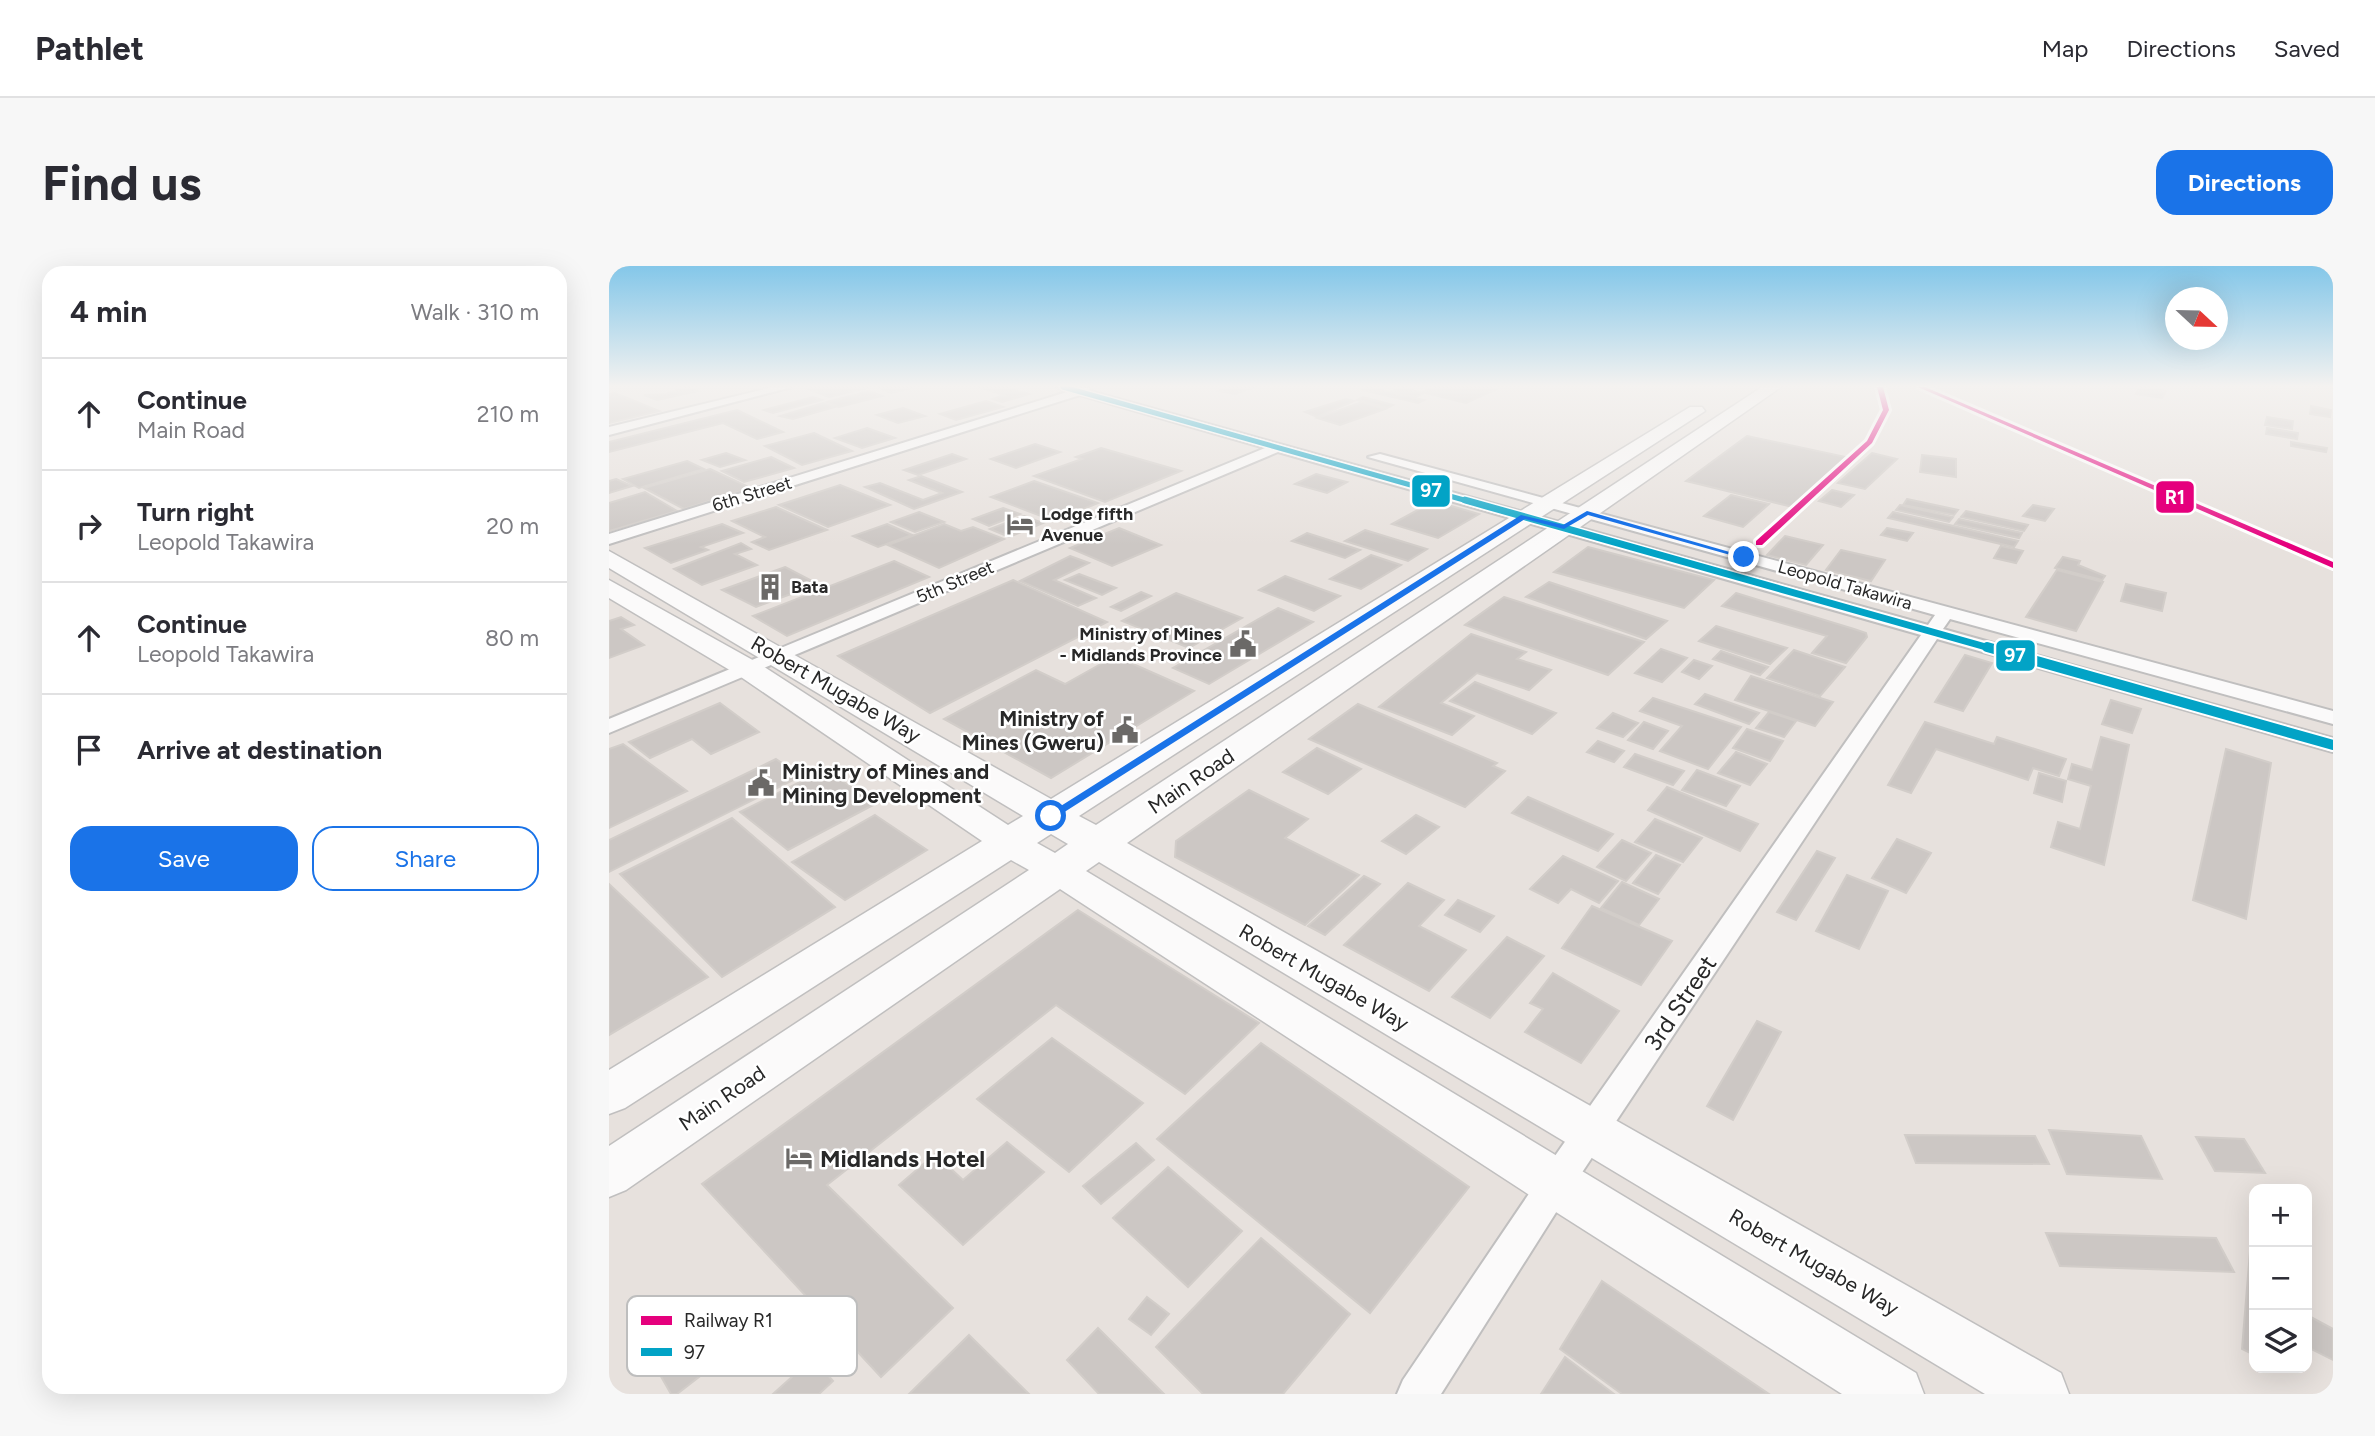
<!DOCTYPE html>
<meta charset="utf-8">
<style>
body{margin:0;font-family:Figtree,sans-serif;background:#f7f7f7;color:#2b2b33}
.controls{position:absolute;right:21px;bottom:21px;display:grid;overflow:hidden;border-radius:14px;box-shadow:0 7px 28px #0002}
.controls button{width:63px;height:63px;display:grid;place-items:center;padding:0;border:0;border-bottom:2px solid #e1e1e2;background:#fff;color:#2b2b33;font:35px sans-serif}
.compass{position:absolute;left:1556px;top:21px;width:63px;height:63px;border-radius:50%;background:#fff;box-shadow:0 7px 28px #0002;rotate:112deg}
.stop{position:absolute;width:21px;height:21px;margin:-16px;border:5px solid #1a73e8;border-radius:50%;background:#fff}
.stop.end{background:#1a73e8;border-color:#fff;box-shadow:0 2px 7px #0008}
.list{margin:0;padding:0;list-style:none}
h2{display:flex;justify-content:space-between;align-items:center;height:91px;margin:0;padding:0 28px;font-size:30px}
h2 small{font-size:23px;font-weight:400;color:#7c7c81}
.list li{display:grid;grid-template-columns:46px 1fr auto;gap:21px;align-items:center;box-sizing:border-box;height:112px;padding:0 28px;border-top:2px solid #e1e1e2}
.list b{display:block;font-size:26px;white-space:nowrap}
.list p{margin:0;font-size:23px;white-space:nowrap;color:#7c7c81}
.list em{font-size:23px;font-style:normal;color:#7c7c81}
.actions{display:flex;gap:14px;padding:21px 28px}
.actions a{flex:1;padding:16px 0;border:2px solid #1a73e8;border-radius:21px;text-align:center;font-size:24px;color:#1a73e8}
.actions .main{background:#1a73e8;color:#fff}
.icon{flex:none;width:38px;height:38px;fill:none;stroke:currentColor;stroke-width:2;stroke-linecap:round;stroke-linejoin:round}
.map{position:relative;flex:none;width:1724px;height:1128px;overflow:hidden;border-radius:21px}
header{display:flex;align-items:center;gap:42px;box-sizing:border-box;height:98px;padding:0 35px;background:#fff;border-bottom:2px solid #e1e1e2}
header strong{font-size:33px}
nav{display:flex;gap:38px;margin-inline-start:auto;font-size:24px}
.intro{display:flex;align-items:center;justify-content:space-between;box-sizing:border-box;height:168px;padding:0 42px}
h1{margin:0;font-size:49px}
.button{padding:18px 32px;border-radius:21px;background:#1a73e8;color:#fff;font-size:24px;font-weight:700}
main{display:flex;gap:42px;padding:0 42px}
aside{flex:1;background:#fff;border-radius:21px;box-shadow:0 7px 28px #0002}
.map>svg:first-child{display:block}
.building{fill:#ccc7c4;stroke:#d2cdc9;stroke-width:2}
.lines{fill:none;stroke-linecap:round;stroke-linejoin:round}
.street-casing{stroke:#c0bfbf;stroke-width:4}
.secondary-casing{stroke:#c0bfbf;stroke-width:3}
.street{fill:#fbfafa;fill-rule:evenodd}
.secondary{fill:#fbfafa;fill-rule:evenodd}
.rail-far1{stroke:#dcdcde;stroke-width:2.5}
.rail{stroke:#dcdcde;stroke-width:3.5}
.bus-1-far2-casing{stroke:#fff;stroke-width:8}
.bus-1-far1-casing{stroke:#fff;stroke-width:10}
.bus-1-casing{stroke:#fff;stroke-width:14}
.bus-1-far2{stroke:#02a3c6;stroke-width:5}
.bus-1-far1{stroke:#02a3c6;stroke-width:7}
.bus-1{stroke:#02a3c6;stroke-width:10}
.rail-1-casing{stroke:#fff;stroke-width:6}
.rail-1{fill:#e5007d;fill-rule:evenodd}
.route{fill:#1a73e8}
.labels{text-anchor:middle;dominant-baseline:central;stroke-width:5;stroke-linejoin:round;paint-order:stroke}
.far-street-label{font-size:18px;fill:#282828;stroke:#fff}
.far-poi-label{font-size:18px;font-weight:bold;fill:#282828;stroke:#fff;text-anchor:start}
.street-label{font-size:21px;fill:#282828;stroke:#fff}
.poi-label{font-size:21px;font-weight:bold;fill:#282828;stroke:#fff;text-anchor:end}
.near-street-label{font-size:24px;fill:#282828;stroke:#fff}
.near-poi-label{font-size:24px;font-weight:bold;fill:#282828;stroke:#fff;text-anchor:start}
.key{fill:#fff;stroke:#bebebe;stroke-width:2}
.key-label{font-size:19px;fill:#282828}
.line-badge{stroke:#fff;stroke-width:2.5}
.badge-label{font-size:19px;text-anchor:middle;font-weight:bold;fill:#fff}
</style>
<header>
<strong>Pathlet</strong>
<nav><a>Map</a><a>Directions</a><a>Saved</a></nav>
</header>
<div class="intro"><h1>Find us</h1><a class="button">Directions</a></div>
<main>
<aside>
<h2>4 min<small>Walk · 310 m</small></h2>
<ul class="list">
<li><svg class="icon" aria-label="ahead" viewBox="0 0 24 24"><path d="M12 20V5M6 11l6-6 6 6"/></svg><div><b>Continue</b><p>Main Road</p></div><em>210 m</em></li>
<li><svg class="icon" aria-label="right" viewBox="0 0 24 24"><path d="M7 20v-9h11M14 6l5 5-5 5"/></svg><div><b>Turn right</b><p>Leopold Takawira</p></div><em>20 m</em></li>
<li><svg class="icon" aria-label="ahead" viewBox="0 0 24 24"><path d="M12 20V5M6 11l6-6 6 6"/></svg><div><b>Continue</b><p>Leopold Takawira</p></div><em>80 m</em></li>
<li><svg class="icon" aria-label="arrive" viewBox="0 0 24 24"><path d="M6 21V4h12l-3 4 3 4H6"/></svg><div><b>Arrive at destination</b></div></li>
</ul>
<div class="actions"><a class="main">Save</a><a>Share</a></div>
</aside>
<div class="map">
<svg width="1724" height="1128" viewBox="0 0 1724 1128">
<rect width="100%" height="100%" fill="#e7e1dd"/>
<g class="building">
<path d="M77 121 89 125 48 134 35 129 57 128Z"/>
<path d="M207 121H255L258 122 220 131 199 123Z"/>
<path d="M277 121H306L282 127 271 122Z"/>
<path d="M369 121H395L420 128 393 136 384 133 395 129Z"/>
<path d="M620 121H646L626 128 610 125Z"/>
<path d="M759 121 815 134 809 137 753 124Z"/>
<path d="M827 121H877L888 123 857 137 813 126Z"/>
<path d="M1531 121 1557 125 1553 132 1527 128Z"/>
<path d="M793 122 811 126 808 127 813 128 807 131 780 126Z"/>
<path d="M260 125 273 130 230 141 218 136Z"/>
<path d="M6 127 50 145 0 157V128Z"/>
<path d="M204 131 213 134 164 147 155 144Z"/>
<path d="M754 131 784 139 778 142 748 134Z"/>
<path d="M737 133 745 135 708 151 696 146Z"/>
<path d="M377 135 394 141 347 154 331 148Z"/>
<path d="M753 136 776 143 731 159 708 152Z"/>
<path d="M214 137 226 141 184 153 171 150Z"/>
<path d="M1702 140 1722 144 1721 151 1701 148Z"/>
<path d="M294 142 316 150 289 157 268 149Z"/>
<path d="M128 144 174 166 148 173 114 157 0 186V176Z"/>
<path d="M1658 151 1684 155 1683 163 1656 159Z"/>
<path d="M258 162 286 172 253 182 226 172Z"/>
<path d="M1658 162 1689 167 1688 173 1657 168Z"/>
<path d="M205 167 243 185 193 199 156 180Z"/>
<path d="M1138 170 1246 193 1192 243 1077 215Z"/>
<path d="M1682 176 1718 182 1717 186 1682 180Z"/>
<path d="M426 178 451 186 407 202 382 193Z"/>
<path d="M492 182 572 205 496 236 425 210 473 193 467 191Z"/>
<path d="M117 187 136 194 111 201 93 194Z"/>
<path d="M1263 187 1288 193 1256 223 1229 217Z"/>
<path d="M343 188 357 193 309 209 295 204Z"/>
<path d="M1313 189 1347 193V211L1311 206Z"/>
<path d="M162 191 185 202 135 216 113 205Z"/>
<path d="M78 195 95 203 30 222 14 213Z"/>
<path d="M101 203 142 222 75 243 35 222Z"/>
<path d="M707 208 738 216 718 227 686 218Z"/>
<path d="M312 210 353 226 305 243 256 221 271 217 314 234 333 227 300 214Z"/>
<path d="M7 213 23 220 0 227V215Z"/>
<path d="M425 215 489 237 445 255 382 231Z"/>
<path d="M231 219 281 239 219 261 170 239Z"/>
<path d="M1223 224 1245 229 1232 241 1210 235Z"/>
<path d="M36 226 68 245 0 265V237Z"/>
<path d="M1122 229 1160 238 1134 261 1095 250Z"/>
<path d="M1298 233 1349 244 1345 249 1294 239Z"/>
<path d="M825 235 870 248 829 272 783 258Z"/>
<path d="M1291 239 1344 251 1340 256 1287 244Z"/>
<path d="M1424 239 1445 243 1436 255 1414 250Z"/>
<path d="M167 241 218 264 160 284 143 276 156 271 123 255Z"/>
<path d="M394 242 411 248 380 260 364 253Z"/>
<path d="M1357 245 1419 259 1415 265 1352 251Z"/>
<path d="M310 246 335 256 306 266 282 256Z"/>
<path d="M1284 246 1409 275 1405 281 1279 252Z"/>
<path d="M415 250 434 257 400 271 381 263Z"/>
<path d="M1350 253 1413 267 1410 272 1346 258Z"/>
<path d="M113 258 134 267 92 281 99 284 62 297 36 282Z"/>
<path d="M278 258 303 269 269 281 244 270Z"/>
<path d="M335 258 352 265 364 261 395 273 330 302 279 279Z"/>
<path d="M510 262 552 279 503 300 461 282Z"/>
<path d="M1278 262 1304 267 1298 275 1272 269Z"/>
<path d="M756 264 818 283 799 295 736 275Z"/>
<path d="M698 267 751 284 736 292 683 275Z"/>
<path d="M1176 270 1214 279 1197 299 1158 289Z"/>
<path d="M132 277 142 283 126 288 148 299 93 319 65 303Z"/>
<path d="M1392 280 1414 285 1407 297 1385 292Z"/>
<path d="M979 281 1105 314 1075 342 945 306Z"/>
<path d="M1232 284 1276 294 1262 315 1217 304Z"/>
<path d="M762 289 792 299 752 323 721 313Z"/>
<path d="M461 290 480 297 445 314 487 332 469 340 411 315Z"/>
<path d="M1454 291 1471 295 1469 299 1496 310 1493 314 1446 302Z"/>
<path d="M285 295 320 311 178 370 144 350Z"/>
<path d="M176 301 209 318 147 341 113 324Z"/>
<path d="M1448 304 1494 316 1467 365 1417 351Z"/>
<path d="M470 308 507 322 493 329 456 314Z"/>
<path d="M676 310 731 330 705 345 650 324Z"/>
<path d="M404 314 498 356 321 447 229 390Z"/>
<path d="M940 316 1058 355 1037 373 917 331Z"/>
<path d="M1517 318 1557 327 1553 345 1512 335Z"/>
<path d="M532 326 542 330 512 345 502 341Z"/>
<path d="M567 327 633 352 580 382 513 355Z"/>
<path d="M1127 327 1245 363 1257 367 1258 371 1237 397 1203 387 1218 370 1113 340Z"/>
<path d="M895 331 1035 376 999 409 856 359Z"/>
<path d="M669 342 704 356 600 418 564 402Z"/>
<path d="M12 351 25 359 12 363 35 379 0 392V355Z"/>
<path d="M1107 360 1178 382 1161 398 1090 375Z"/>
<path d="M862 368 917 386 908 393 942 404 920 424 868 407 832 437 865 450 843 469 770 441Z"/>
<path d="M1052 383 1078 392 1053 416 1026 407Z"/>
<path d="M1185 384 1236 401 1211 430 1158 412Z"/>
<path d="M1112 385 1159 401 1151 409 1104 393Z"/>
<path d="M1356 389 1383 397 1354 445 1326 436Z"/>
<path d="M506 390 585 425 442 512 335 453 427 404 456 418Z"/>
<path d="M1085 394 1103 400 1090 413 1073 406Z"/>
<path d="M1142 410 1224 436 1206 460 1126 434Z"/>
<path d="M866 416 947 447 923 468 841 435Z"/>
<path d="M1096 428 1150 447 1140 458 1086 438Z"/>
<path d="M1044 432 1132 461 1099 503 1051 485 1073 460 1031 445Z"/>
<path d="M1502 434 1532 443 1523 467 1493 458Z"/>
<path d="M111 437 150 466 102 488 83 473 41 492 20 476Z"/>
<path d="M749 438 888 497 884 500 896 505 856 541 700 473Z"/>
<path d="M1160 446 1187 455 1175 471 1147 462Z"/>
<path d="M1004 447 1029 457 1014 471 988 462Z"/>
<path d="M1035 456 1059 465 1044 483 1019 474Z"/>
<path d="M1316 456 1385 478 1388 471 1457 493 1450 510 1424 502 1419 514 1327 483 1302 527 1279 519Z"/>
<path d="M1138 463 1174 475 1161 495 1124 482Z"/>
<path d="M1492 471 1520 479 1495 599 1442 581 1449 556 1471 563 1482 520 1459 513 1463 498 1483 504Z"/>
<path d="M989 475 1015 485 1005 496 978 486Z"/>
<path d="M14 478 78 525 0 562V483Z"/>
<path d="M708 482 752 503 719 528 674 506Z"/>
<path d="M1617 483 1662 497 1637 653 1584 634Z"/>
<path d="M1127 486 1158 498 1141 519 1109 507Z"/>
<path d="M1026 488 1075 505 1064 519 1015 501Z"/>
<path d="M167 493 192 510 0 606V574Z"/>
<path d="M217 503 266 538 179 584 131 546Z"/>
<path d="M1088 504 1131 520 1117 540 1073 524Z"/>
<path d="M1430 507 1457 515 1453 536 1425 527Z"/>
<path d="M1058 521 1149 558 1131 585 1039 544Z"/>
<path d="M640 524 699 553 676 572 750 609 696 659 566 591 567 575Z"/>
<path d="M919 531 1004 568 989 585 903 547Z"/>
<path d="M266 549 318 584 236 634 183 596Z"/>
<path d="M807 549 830 561 797 588 773 575Z"/>
<path d="M123 552 226 641 113 711 11 608Z"/>
<path d="M1046 553 1093 572 1074 596 1026 576Z"/>
<path d="M1288 573 1322 587 1297 627 1263 612Z"/>
<path d="M1013 574 1042 587 1017 615 988 601Z"/>
<path d="M1208 585 1226 592 1187 654 1168 646Z"/>
<path d="M1047 589 1071 599 1049 628 1024 617Z"/>
<path d="M954 590 1009 615 990 637 962 623 949 637 921 623Z"/>
<path d="M1238 609 1279 625 1250 683 1207 665Z"/>
<path d="M755 610 771 618 716 669 699 660Z"/>
<path d="M1013 616 1050 633 1030 659 992 642Z"/>
<path d="M799 617 835 634 810 660 857 684 820 725 735 679Z"/>
<path d="M0 618 99 711 0 769Z"/>
<path d="M849 634 885 650 871 666 836 649Z"/>
<path d="M983 640 1063 675 1032 719 953 682Z"/>
<path d="M469 644 650 757 576 828 447 739 218 919 344 1042 272 1111 93 918Z"/>
<path d="M898 671 935 690 881 752 843 731Z"/>
<path d="M944 707 1010 745 972 797 916 766 934 743 921 737Z"/>
<path d="M1148 755 1172 766 1124 854 1098 840Z"/>
<path d="M443 772 534 837 460 906 368 833Z"/>
<path d="M652 777 860 921 761 1047 548 873Z"/>
<path d="M1440 864 1532 870 1553 913 1458 908Z"/>
<path d="M1296 869 1426 870 1440 898 1307 897Z"/>
<path d="M1587 871 1635 873 1656 907 1606 905Z"/>
<path d="M398 876 435 906 354 979 290 919 326 888 354 914Z"/>
<path d="M527 877 545 894 492 938 474 920Z"/>
<path d="M559 901 633 965 579 1021 504 952Z"/>
<path d="M1437 967 1607 972 1625 1006 1451 1000Z"/>
<path d="M652 972 741 1048 674 1128H594L547 1081Z"/>
<path d="M1642 973 1645 974V1089L1633 1083Z"/>
<path d="M993 1015 1160 1128H1013L951 1083Z"/>
<path d="M538 1031 560 1048 542 1069 520 1053Z"/>
<path d="M147 1033 161 1056 68 1128H62L50 1107Z"/>
<path d="M1698 1049 1724 1063V1094L1698 1081Z"/>
<path d="M489 1062 555 1128H490L458 1094Z"/>
<path d="M360 1069 420 1128H300Z"/>
<path d="M956 1091 1005 1128H932Z"/>
<path d="M204 1092 224 1115 210 1128H164Z"/>
</g>
<g class="lines">
<defs>
<g id="street">
<path d="M164 121H183L0 169V161Z"/>
<path d="M448 121 480 122 481 125 1319 359 1326 349 759 191 771 188 1724 445V458L1341 353 1334 363 1724 472V486L1328 373 958 929 832 1128H788L794 1114 934 907 1312 369 669 186 0 467V453L656 182 471 129 0 278V268L458 126Z"/>
</g>
<path id="secondary" d="M1153 121H1172L518 577 1452 1107 1460 1128H1376L490 596 477 605 1307 1107 1315 1128H1233L928 934 451 623 17 924 0 931V880L420 604 402 594 16 842 0 848V804L373 575 129 409 0 332V314L149 397 399 559 414 550 0 302V285L442 533 1081 141H1093L1096 145 470 550 487 559ZM442 568 459 578 446 587 428 577Z"/>
</defs>
<use href="#street" class="street-casing"/>
<use href="#secondary" class="secondary-casing"/>
<use href="#street" class="street"/>
<use href="#secondary" class="secondary"/>
<g class="rail-far1">
<path d="M1312 121 1578 236"/>
<path d="M1195 236 1261 176 1277 144 1271 121"/>
</g>
<g class="rail">
<path d="M1574 234 1724 299"/>
<path d="M1150 277 1197 234"/>
</g>
<defs>
<path id="bus-1-far2" d="M454 121 862 236"/>
<path id="bus-1-far1" d="M856 234 1384 383"/>
<path id="bus-1" d="M1378 381 1724 479"/>
</defs>
<use href="#bus-1-far2" class="bus-1-far2-casing"/>
<use href="#bus-1-far1" class="bus-1-far1-casing"/>
<use href="#bus-1" class="bus-1-casing"/>
<use href="#bus-1-far2" class="bus-1-far2"/>
<use href="#bus-1-far1" class="bus-1-far1"/>
<use href="#bus-1" class="bus-1"/>
<defs>
<g id="rail-1">
<path d="M1268 121H1274L1280 144 1263 177 1153 279H1147V275L1258 175 1274 144Z"/>
<path d="M1309 121H1316L1724 296V302Z"/>
</g>
</defs>
<use href="#rail-1" class="rail-1-casing"/>
<use href="#rail-1" class="rail-1"/>
</g>
<linearGradient id="sky" x2="0" y2="1"><stop stop-color="#84c7e9"/><stop offset="0.43" stop-color="#f4f2f0"/><stop offset="1" stop-color="#f4f2f0" stop-opacity="0"/></linearGradient>
<rect width="1724" height="279" fill="url(#sky)"/>
<path class="route" d="M978 245 1138 291 1132 292 979 249 955 263 916 253 446 552 436 550 912 249 954 259Z"/>
<defs>
<symbol id="hotel-bare" viewBox="-9 -9 18 18"><path d="M-6-4.5h1.5V1H6V5H4.5V3h-9V5H-6ZM-4 0a1.8 1.8 0 1 1 3.6 0ZM.5 0V-2.5h3Q6-2.5 6 0Z" fill="#6b6967" stroke="#fff" stroke-width="2.5" paint-order="stroke"/></symbol>
<symbol id="building-bare" viewBox="-9 -9 18 18"><path d="M-4-6H4V6H1V3H-1V6H-4ZM-2.5-4.3h1.7v1.8h-1.7ZM.8-4.3h1.7v1.8H.8ZM-2.5-1h1.7V.8h-1.7ZM.8-1h1.7V.8H.8Z" fill="#6b6967" stroke="#fff" stroke-width="2.5" paint-order="stroke"/></symbol>
<symbol id="civic-bare" viewBox="-9 -9 18 18"><path d="M-.6-6.5H3V-4.5H.6V-3L4-1V1h2V6H-6V1h2V-1L-.6-3ZM-1.2 2.5V6h2.4V2.5Z" fill="#6b6967" stroke="#fff" stroke-width="2.5" paint-order="stroke"/></symbol>
</defs>
<g fill-rule="evenodd">
<use href="#hotel-bare" x="392" y="239" width="38" height="38"/>
<use href="#building-bare" x="142" y="302" width="38" height="38"/>
<use href="#civic-bare" x="615" y="359" width="38" height="38"/>
<use href="#civic-bare" x="497" y="445" width="38" height="38"/>
<use href="#civic-bare" x="133" y="498" width="38" height="38"/>
<use href="#hotel-bare" x="171" y="873" width="38" height="38"/>
</g>
<g class="labels">
<g class="far-street-label">
<text transform="translate(143 228) rotate(-17)">6th Street</text>
<text transform="translate(346 316) rotate(-23)">5th Street</text>
<text transform="translate(1236 319) rotate(16)">Leopold Takawira</text>
</g>
<g class="far-poi-label">
<text x="432" y="248">Lodge fifth<tspan x="432" dy="21">Avenue</tspan></text>
<text x="182" y="321">Bata</text>
<text x="613" y="368" text-anchor="end">Ministry of Mines<tspan x="613" dy="21">- Midlands Province</tspan></text>
</g>
<g class="street-label">
<text transform="translate(227 423) rotate(30)">Robert Mugabe Way</text>
<text transform="translate(582 515) rotate(-34)">Main Road</text>
<text transform="translate(715 711) rotate(30)">Robert Mugabe Way</text>
<text transform="translate(113 832) rotate(-34)">Main Road</text>
<text transform="translate(1205 996) rotate(30)">Robert Mugabe Way</text>
</g>
<g class="poi-label">
<text x="495" y="452">Ministry of<tspan x="495" dy="24">Mines (Gweru)</tspan></text>
<text x="173" y="505" text-anchor="start">Ministry of Mines and<tspan x="173" dy="24">Mining Development</tspan></text>
</g>
<g class="near-street-label">
<text transform="translate(1071 737) rotate(-56)">3rd Street</text>
</g>
<g class="near-poi-label">
<text x="211" y="892">Midlands Hotel</text>
</g>
</g>
<rect x="18" y="1030" width="230" height="80" rx="10" class="key"/>
<rect x="32" y="1050" width="31" height="9" fill="#e5007d"/>
<rect x="32" y="1082" width="31" height="8" fill="#02a3c6"/>
<g class="key-label">
<text x="75" y="1061">Railway R1</text>
<text x="75" y="1093">97</text>
</g>
<g class="line-badge">
<rect x="802" y="208" width="40" height="34" rx="7" fill="#02a3c6"/>
<rect x="1546" y="214" width="40" height="34" rx="7" fill="#e5007d"/>
<rect x="1386" y="373" width="41" height="33" rx="7" fill="#02a3c6"/>
</g>
<g class="badge-label">
<text x="822" y="231">97</text>
<text x="1566" y="238">R1</text>
<text x="1406" y="396">97</text>
</g>
</svg>
<div class="controls">
<button>+</button>
<button>−</button>
<button><svg class="icon" aria-label="layers" viewBox="0 0 24 24"><path d="M12 4l9 5-9 5-9-5zM3 14l9 5 9-5"/></svg></button>
</div>
<svg class="compass" viewBox="-18 -18 36 36"><path d="M0-13l5 13h-10z" fill="#e53935"/><path d="M0 13l5-13h-10z" fill="#7c7c81"/></svg>
<div class="stop" style="left:442px;top:550px"></div>
<div class="stop end" style="left:1135px;top:291px"></div>
</div>
</main>
